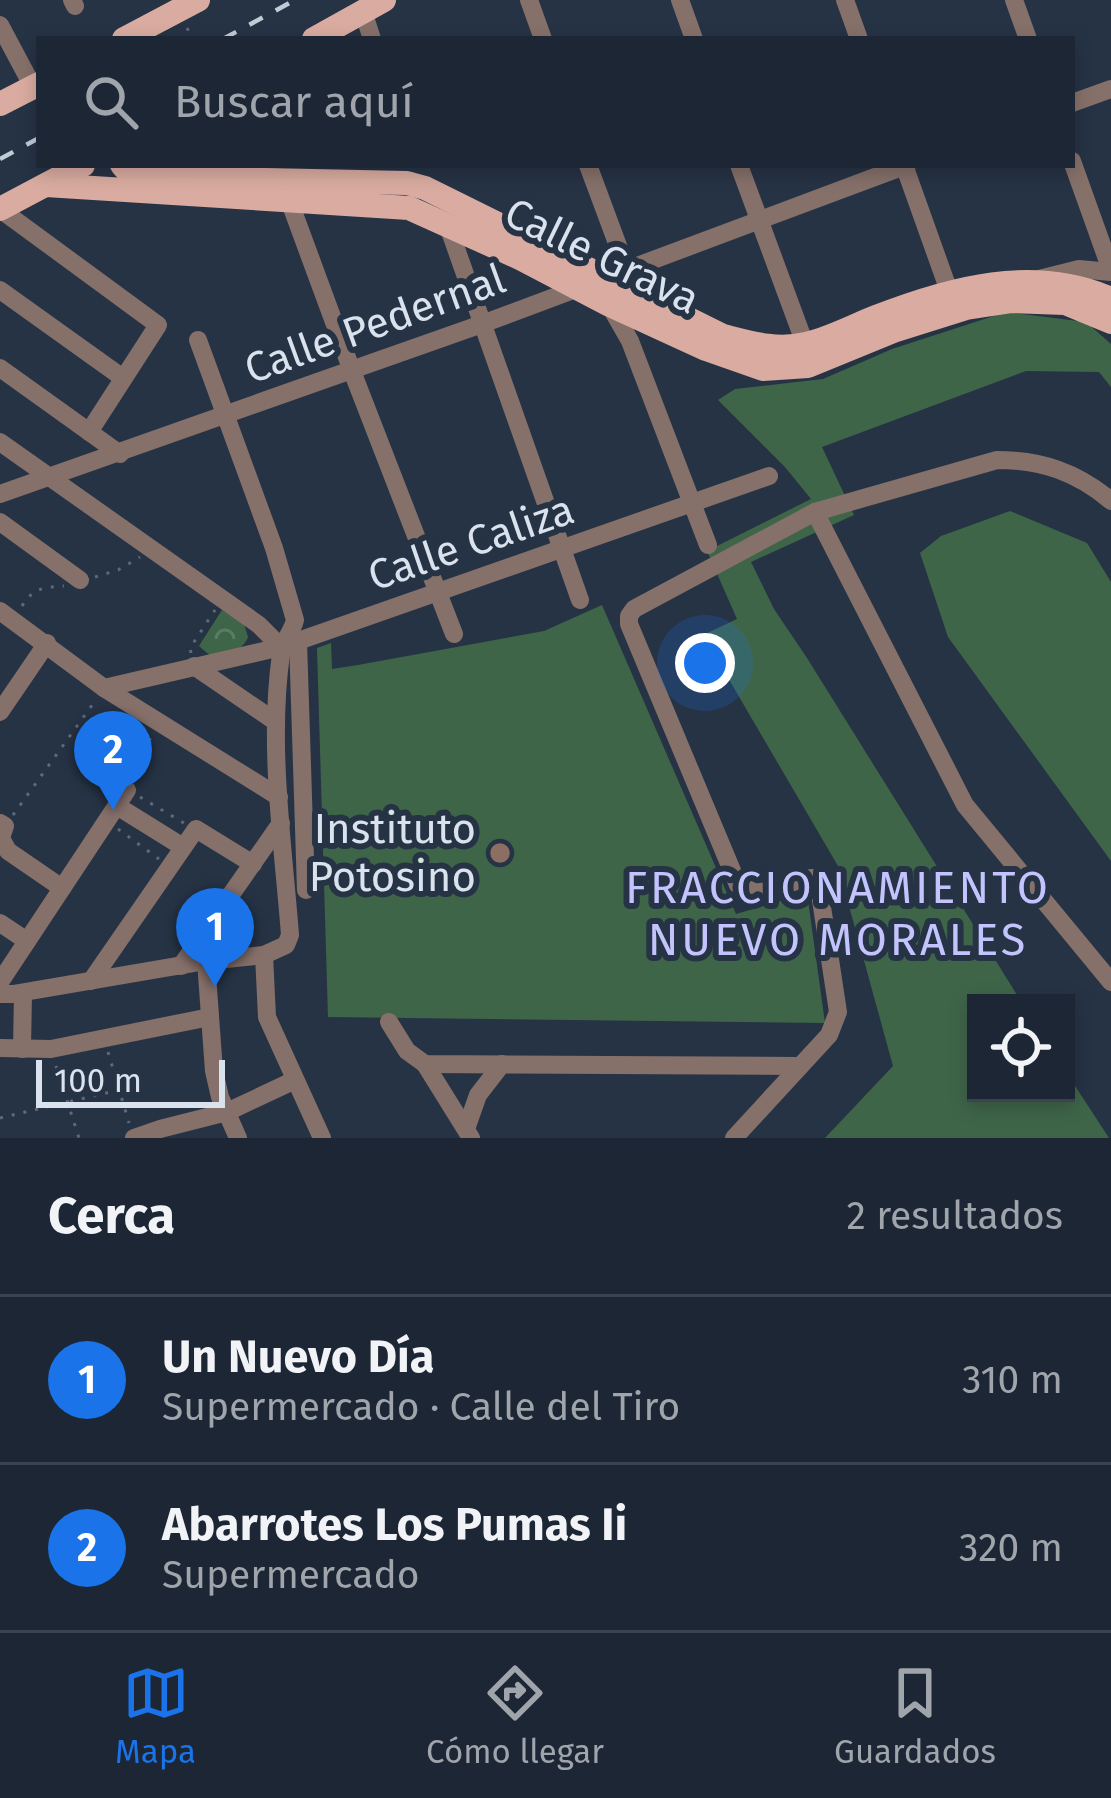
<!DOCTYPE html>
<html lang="es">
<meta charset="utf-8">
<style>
body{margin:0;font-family:"Fira Sans",sans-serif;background:#252e3c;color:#f1f3f6}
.controls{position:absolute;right:36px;bottom:36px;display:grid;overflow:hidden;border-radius:0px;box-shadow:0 6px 18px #0003}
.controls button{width:108px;height:108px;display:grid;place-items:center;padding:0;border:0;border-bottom:3px solid #3a434f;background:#1c2634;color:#f1f3f6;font:60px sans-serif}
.scale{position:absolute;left:36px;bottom:30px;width:189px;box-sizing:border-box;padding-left:12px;border:6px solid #d9e2ed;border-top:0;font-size:33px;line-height:42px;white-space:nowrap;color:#d9e2ed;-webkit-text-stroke:9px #263345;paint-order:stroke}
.you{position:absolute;left:705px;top:663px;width:42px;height:42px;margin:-30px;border:9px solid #fff;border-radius:50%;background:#1a73e8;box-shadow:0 0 0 18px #1a73e833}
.badge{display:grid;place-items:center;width:78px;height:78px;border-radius:50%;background:#1a73e8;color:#fff;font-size:39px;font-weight:700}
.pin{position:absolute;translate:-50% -99px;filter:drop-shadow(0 3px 6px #0008)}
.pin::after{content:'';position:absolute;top:63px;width:42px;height:36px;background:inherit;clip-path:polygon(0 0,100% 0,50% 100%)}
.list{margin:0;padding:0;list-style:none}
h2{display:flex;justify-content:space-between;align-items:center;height:156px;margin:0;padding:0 48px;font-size:51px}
h2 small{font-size:39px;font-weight:400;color:#a0a5ac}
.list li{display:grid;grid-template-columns:78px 1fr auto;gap:36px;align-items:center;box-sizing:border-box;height:168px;padding:0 48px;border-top:3px solid #3a434f}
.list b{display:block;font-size:45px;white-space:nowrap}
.list p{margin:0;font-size:39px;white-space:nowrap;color:#a0a5ac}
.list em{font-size:39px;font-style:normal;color:#a0a5ac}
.icon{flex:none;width:66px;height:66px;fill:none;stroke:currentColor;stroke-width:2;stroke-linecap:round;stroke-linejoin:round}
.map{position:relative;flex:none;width:1111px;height:1138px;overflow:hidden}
.search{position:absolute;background:#1c2634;box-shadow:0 6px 18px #0003;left:36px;right:36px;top:36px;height:132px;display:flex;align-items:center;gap:30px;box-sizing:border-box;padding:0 42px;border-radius:0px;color:#a0a5ac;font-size:45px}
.sheet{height:492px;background:#1c2634}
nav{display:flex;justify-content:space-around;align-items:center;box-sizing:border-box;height:168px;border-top:3px solid #3a434f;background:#1c2634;font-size:33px;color:#a0a5ac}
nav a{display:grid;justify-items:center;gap:6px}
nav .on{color:#1a73e8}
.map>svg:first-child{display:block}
.green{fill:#3f6549}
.park{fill:url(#park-crowns)}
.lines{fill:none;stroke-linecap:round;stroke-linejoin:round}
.path{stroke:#5e6a79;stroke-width:3;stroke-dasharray:3 9;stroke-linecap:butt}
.minor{stroke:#86706a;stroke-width:18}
.major{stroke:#daaca1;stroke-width:24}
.rail{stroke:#c1cbd6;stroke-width:4.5;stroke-dasharray:15 15;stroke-linecap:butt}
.education-dot{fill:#8d6e63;stroke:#263345;stroke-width:4.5}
.labels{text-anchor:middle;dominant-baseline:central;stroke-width:12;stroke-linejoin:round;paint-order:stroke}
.street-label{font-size:42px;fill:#d9e2ed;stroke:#263345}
.poi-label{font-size:42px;fill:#d9e2ed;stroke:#263345;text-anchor:end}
.neighbourhood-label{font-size:45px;letter-spacing:3px;fill:#c3c4fd;stroke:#263345}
</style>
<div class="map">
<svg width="1111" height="1138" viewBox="0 0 1111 1138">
<defs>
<pattern id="park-crowns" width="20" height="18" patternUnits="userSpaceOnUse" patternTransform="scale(3)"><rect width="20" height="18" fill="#3f6549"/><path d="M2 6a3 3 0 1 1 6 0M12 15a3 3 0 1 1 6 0" fill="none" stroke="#5a7b64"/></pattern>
</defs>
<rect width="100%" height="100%" fill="#263345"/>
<g class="green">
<path d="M1006 312 1086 322 1111 344V387L1099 372 1026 371 822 447 854 515 751 562 774 609 807 658 1022 1003H976V1093H1066V1072L1109 1138H825L893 1066 838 866 703 635 737 619 707 551 811 499 785 467 718 400 735 389 823 379 892 349Z"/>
<path d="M1010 511 1087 543 1111 582V861L948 637 920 553 941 536Z"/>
<path d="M602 605 736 914 807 893 825 1023 328 1017 317 648 331 643 332 669 358 665 544 631Z"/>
</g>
<path class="park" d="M222 610 244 624 248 637C242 652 227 654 213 658L199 646Z"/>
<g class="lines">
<g class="path">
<path d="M187 28 193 39"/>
<path d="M95 577 118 570 140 557"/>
<path d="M22 606C33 588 44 587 64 586"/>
<path d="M191 653 190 648 215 610"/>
<path d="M131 772 153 734"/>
<path d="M140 797 184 823"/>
<path d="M13 815 95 701"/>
<path d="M118 829 159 859"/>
<path d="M108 1052 129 1123"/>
<path d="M56 1066 79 1138"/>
<path d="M0 1118 119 1090"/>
</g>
<g class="minor">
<path d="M72 0 75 6"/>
<path d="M529 0 543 39"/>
<path d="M680 0 694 39"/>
<path d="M845 0 859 39"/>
<path d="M1014 0 1028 39"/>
<path d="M363 11 372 39"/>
<path d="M0 25 33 87"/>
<path d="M1072 103 1111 89"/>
<path d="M1072 161 1111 270"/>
<path d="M588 165 627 270"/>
<path d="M739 165 805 344"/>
<path d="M904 165 949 291"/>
<path d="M289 200 352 371 454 634"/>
<path d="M0 209 158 325 89 432"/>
<path d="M447 223 580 600"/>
<path d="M1039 279 1079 269 1111 272"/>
<path d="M0 290 123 378"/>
<path d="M610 306 630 341 708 545"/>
<path d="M0 368 120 454"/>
<path d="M0 442 259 625 281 647"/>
<path d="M0 494 482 324 907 165"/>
<path d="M815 512 965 805 1111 982"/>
<path d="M0 522 80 580"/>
<path d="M0 611 104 688 279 797"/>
<path d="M298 641 306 890"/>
<path d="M194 666 276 722"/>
<path d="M104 688 281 647 769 476"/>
<path d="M0 712 47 643"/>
<path d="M117 806 183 847"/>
<path d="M0 823 5 826 1 838 8 851 62 888"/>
<path d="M0 923 27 941"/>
<path d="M264 955 267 1017 322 1138"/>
<path d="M206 961 214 1071 220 1097 238 1138"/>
<path d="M181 966 281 823"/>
<path d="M91 981 196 829 253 864"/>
<path d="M0 982 127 790"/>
<path d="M0 994H13L206 961 264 955 286 945 290 935C283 843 268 746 281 654 282 642 292 633 295 620L274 548 198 340"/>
<path d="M389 1022 407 1051 425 1064 800 1066"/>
<path d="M0 1048 51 1049 210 1017"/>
<path d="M22 1049 23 993"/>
<path d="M425 1064 471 1138"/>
<path d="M466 1129 478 1095 502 1064"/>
<path d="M134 1138 160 1129 227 1112 295 1080"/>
<path d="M734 1138 829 1035 838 1012 819 887 812 878C778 880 774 903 738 885L629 624V616L634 609 815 512 997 460C1041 460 1077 472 1111 501"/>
</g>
<g class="major">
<path d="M124 39 198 0"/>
<path d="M314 39 384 0"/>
<path d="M0 104 39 84"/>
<path d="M122 165 133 177 407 183 425 188 723 336C751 343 777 351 806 344 829 339 853 326 876 317 951 288 1033 265 1111 299"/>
<path d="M46 185 409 208 522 259 608 304 706 349 763 369 808 366 896 330 966 308 1012 301 1065 303 1111 322"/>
<path d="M0 209 83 165"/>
</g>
<g class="rail">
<path d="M223 39 295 0"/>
<path d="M0 159 39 138"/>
</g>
</g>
<circle class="education-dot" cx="500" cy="853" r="12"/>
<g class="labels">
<g class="street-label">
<text transform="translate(602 256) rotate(26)">Calle Grava</text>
<text transform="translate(375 324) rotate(-20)">Calle Pedernal</text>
<text transform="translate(471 543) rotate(-19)">Calle Caliza</text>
</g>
<g class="poi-label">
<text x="476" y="829">Instituto<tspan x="476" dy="48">Potosino</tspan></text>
</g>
<g class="neighbourhood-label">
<text x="838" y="888">FRACCIONAMIENTO<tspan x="838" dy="52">NUEVO MORALES</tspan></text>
</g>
</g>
</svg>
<div class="controls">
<button><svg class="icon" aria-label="locate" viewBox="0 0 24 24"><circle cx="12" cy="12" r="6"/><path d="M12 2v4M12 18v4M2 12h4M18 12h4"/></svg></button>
</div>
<div class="scale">100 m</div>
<div class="you"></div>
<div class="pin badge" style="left:215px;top:987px">1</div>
<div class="pin badge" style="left:113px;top:810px">2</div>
<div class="search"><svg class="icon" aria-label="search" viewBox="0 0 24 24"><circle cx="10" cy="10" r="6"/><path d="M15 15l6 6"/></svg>Buscar aquí</div>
</div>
<section class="sheet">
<h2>Cerca<small>2 resultados</small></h2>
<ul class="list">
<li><span class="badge">1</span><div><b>Un Nuevo Día</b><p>Supermercado · Calle del Tiro</p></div><em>310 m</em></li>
<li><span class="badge">2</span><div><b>Abarrotes Los Pumas Ii</b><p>Supermercado</p></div><em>320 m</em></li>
</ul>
</section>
<nav>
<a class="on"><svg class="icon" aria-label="map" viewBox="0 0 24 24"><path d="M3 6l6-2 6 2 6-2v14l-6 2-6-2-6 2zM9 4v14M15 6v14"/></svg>Mapa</a>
<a><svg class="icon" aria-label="directions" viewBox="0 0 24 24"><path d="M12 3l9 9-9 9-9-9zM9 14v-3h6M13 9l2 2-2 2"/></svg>Cómo llegar</a>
<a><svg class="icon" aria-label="saved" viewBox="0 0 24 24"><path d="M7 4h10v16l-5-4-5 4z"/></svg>Guardados</a>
</nav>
